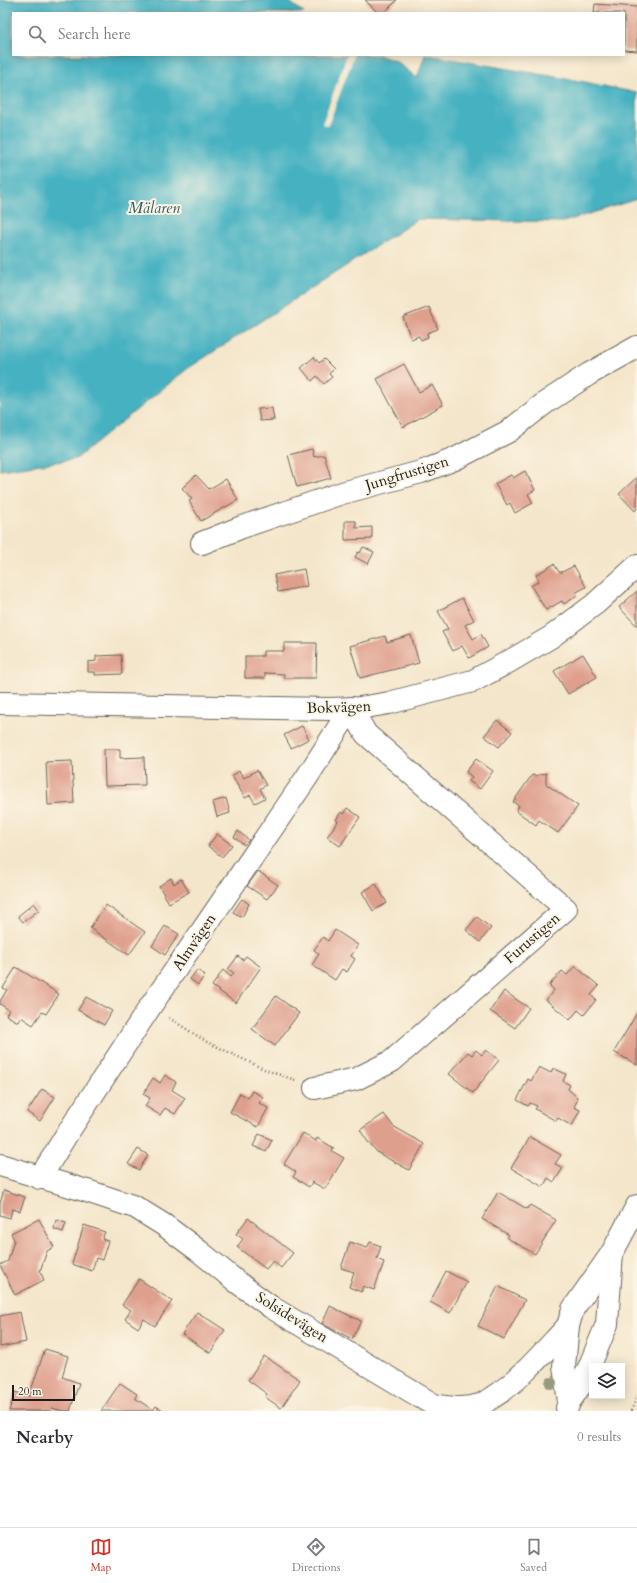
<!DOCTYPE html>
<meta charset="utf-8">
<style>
body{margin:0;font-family:Cardo,serif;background:#f2f2f3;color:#2b2b33}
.controls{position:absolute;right:12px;bottom:12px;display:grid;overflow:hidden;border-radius:0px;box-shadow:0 2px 10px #0003}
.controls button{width:36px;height:36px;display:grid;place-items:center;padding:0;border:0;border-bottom:1px solid #e1e1e2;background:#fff;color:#2b2b33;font:20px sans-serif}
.scale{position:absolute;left:12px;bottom:10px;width:63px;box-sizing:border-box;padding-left:4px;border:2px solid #1c1c1c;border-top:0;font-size:11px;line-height:14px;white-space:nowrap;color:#1c1c1c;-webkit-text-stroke:3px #fcf5e5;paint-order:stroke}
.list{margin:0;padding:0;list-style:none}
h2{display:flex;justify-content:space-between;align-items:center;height:52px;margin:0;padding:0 16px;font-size:17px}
h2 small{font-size:13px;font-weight:400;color:#7c7c81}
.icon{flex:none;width:22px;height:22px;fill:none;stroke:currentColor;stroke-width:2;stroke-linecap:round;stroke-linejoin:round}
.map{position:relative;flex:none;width:637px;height:1411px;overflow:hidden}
.search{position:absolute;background:#fff;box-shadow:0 2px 10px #0003;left:12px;right:12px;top:12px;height:44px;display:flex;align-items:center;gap:10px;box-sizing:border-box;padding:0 14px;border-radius:0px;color:#7c7c81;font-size:15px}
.sheet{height:116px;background:#fff}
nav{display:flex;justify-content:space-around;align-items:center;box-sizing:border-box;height:56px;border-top:1px solid #e1e1e2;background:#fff;font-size:11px;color:#7c7c81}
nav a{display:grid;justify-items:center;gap:2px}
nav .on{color:#d93025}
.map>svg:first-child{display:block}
.water{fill:#44b1c1;stroke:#30666e}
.pier{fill:#f4e6cb}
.building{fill:#df9f8d}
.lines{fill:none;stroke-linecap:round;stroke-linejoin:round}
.minor-casing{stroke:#686359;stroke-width:24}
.path{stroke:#686359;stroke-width:2.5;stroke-dasharray:1 3;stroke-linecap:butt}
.minor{stroke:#fff;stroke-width:22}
.tree{fill:#99997c}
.labels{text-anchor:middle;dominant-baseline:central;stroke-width:4;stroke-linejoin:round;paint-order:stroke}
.street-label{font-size:15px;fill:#1c1c1c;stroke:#fcf5e5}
.water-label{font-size:16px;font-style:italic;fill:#2e5f66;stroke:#fcf5e5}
</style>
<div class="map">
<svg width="637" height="1411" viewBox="0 0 637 1411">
<rect width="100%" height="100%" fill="#fcf5e5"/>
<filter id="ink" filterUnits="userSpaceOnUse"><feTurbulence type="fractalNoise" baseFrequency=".025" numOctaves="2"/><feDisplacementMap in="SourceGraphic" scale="8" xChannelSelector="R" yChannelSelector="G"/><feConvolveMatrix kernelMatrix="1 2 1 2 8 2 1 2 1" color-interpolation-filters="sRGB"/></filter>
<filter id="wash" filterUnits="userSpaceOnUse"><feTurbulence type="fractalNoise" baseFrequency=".012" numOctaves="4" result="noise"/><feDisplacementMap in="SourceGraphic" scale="16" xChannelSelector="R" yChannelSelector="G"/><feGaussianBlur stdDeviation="0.9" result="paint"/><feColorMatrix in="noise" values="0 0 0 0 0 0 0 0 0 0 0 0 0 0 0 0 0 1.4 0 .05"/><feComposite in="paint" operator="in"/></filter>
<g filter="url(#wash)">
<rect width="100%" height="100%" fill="#f4e6cb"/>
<path class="water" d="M0 0H287L304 13H13V55H379L397 62 417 78 425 55H427L580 81 637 93V199L563 222 418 219 187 369 76 459 0 470Z"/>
<path class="pier" d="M347 55H354V56L328 126 322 124Z"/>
<g id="blocks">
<g class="building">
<path d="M365 0H397L384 13H378Z"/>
<path d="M595 4 637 7V51L624 50V13H594Z"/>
<path d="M429 307 438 329 427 333 428 337 421 340 419 336 411 339 403 317Z"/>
<path d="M314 357 319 363 324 359 334 369 329 374 332 377 324 384 317 376 312 381 301 368Z"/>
<path d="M404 364 419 392 432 385 443 405 403 427 377 379Z"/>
<path d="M272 408 274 420 260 421 258 409Z"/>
<path d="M312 449 314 457 324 455 331 478 297 487 288 455Z"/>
<path d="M525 471 535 490 528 494 533 503 515 513 510 503 507 505 495 484 511 475 513 478Z"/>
<path d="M196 475 209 489 226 479 238 500 201 521 189 501 192 499 182 488Z"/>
<path d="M637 477V508L635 511 619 494Z"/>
<path d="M345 521H356V528L372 527V539L345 540Z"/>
<path d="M363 547 374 552 368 564 355 557 358 552 360 553Z"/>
<path d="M554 564 559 572H562L574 566 586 587 575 593 577 596 564 604 562 601 546 610 531 586 539 581 536 575Z"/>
<path d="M304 569 307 586 278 592 274 575Z"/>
<path d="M637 591V626L619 607Z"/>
<path d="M462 598 474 620 465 625 473 639 481 634 488 647 469 658 462 646 453 651 442 632 448 629 438 611Z"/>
<path d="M411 635 419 663 360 678 350 646 385 636 387 642Z"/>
<path d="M284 643H317L316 678H284V674L265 673V678H245V656H263V651H284Z"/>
<path d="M583 654 597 677 568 694 554 671Z"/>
<path d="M121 655 122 674 95 675V672H88V662L96 661V656Z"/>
<path d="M497 720 512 732 499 747 484 736Z"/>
<path d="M302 726 309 739 291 748 284 735Z"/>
<path d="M104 749H120V758L144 757 145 785 105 786Z"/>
<path d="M476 759 493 771 480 789 469 781 472 777 466 772Z"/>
<path d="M72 761 74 803 48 805 46 762Z"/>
<path d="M257 770 266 785 260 789 265 798 255 803 250 795 245 798 232 776 239 771 244 778Z"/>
<path d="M546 773V784L578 806 558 833 539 820 536 825 516 811 519 806 513 802 532 775 535 776Z"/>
<path d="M226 798 230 813 217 817 213 802Z"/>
<path d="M347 808 360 817 340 846 327 837 338 821 336 820 341 812 343 814Z"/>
<path d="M238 831 249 840 244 845 234 837Z"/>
<path d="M217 834 232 845 222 857 208 846Z"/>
<path d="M258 871 278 885 267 899 247 886Z"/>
<path d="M171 878 174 884 181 879 189 892 169 903 159 886Z"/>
<path d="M376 884 387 903 373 911 362 892Z"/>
<path d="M242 899 249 904 242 917 233 912Z"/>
<path d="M34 903 39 910 23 922 18 916Z"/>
<path d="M106 905 145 932 129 955 90 928Z"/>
<path d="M477 917 491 928 480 942 466 930Z"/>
<path d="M165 926 179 934 165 955 152 946Z"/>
<path d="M335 930 358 945 351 956 355 959 347 972 342 969 335 980 312 965 319 954 314 950 323 937 328 941Z"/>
<path d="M238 956 243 960 246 956 261 967 236 1003 212 986 223 970 231 977 234 973 228 969Z"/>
<path d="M575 966 599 986 591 995 596 1000 584 1015 578 1010 570 1020 546 1000 554 990 549 985 562 971 567 975Z"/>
<path d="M16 967 59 994 46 1014 42 1012 33 1025 21 1017 18 1022 6 1015 9 1010 0 1004V1001L7 990 3 988Z"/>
<path d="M197 970 205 975 198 985 190 979Z"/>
<path d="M504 991 529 1008 515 1028 490 1011Z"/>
<path d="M276 996 299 1013 275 1046 252 1029Z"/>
<path d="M86 997 112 1011 104 1025 78 1010Z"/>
<path d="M637 1013V1065L614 1052Z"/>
<path d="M476 1050 482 1055 486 1050 499 1060 473 1093 449 1074 468 1052 472 1055Z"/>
<path d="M539 1067 551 1073 553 1068 566 1074 563 1081 570 1085 568 1089 577 1097V1101L574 1107 580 1110 572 1126 558 1118 556 1121 535 1109 537 1106 530 1103 528 1106 517 1100 528 1079 531 1081Z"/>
<path d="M165 1075 176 1082 172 1090 185 1098 175 1114 165 1108 160 1115 145 1106 150 1098 143 1094 153 1078 160 1083Z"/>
<path d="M42 1089 55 1097 40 1121 27 1112Z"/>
<path d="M252 1091 263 1097 259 1103 268 1108 258 1127 230 1112 240 1093 248 1098Z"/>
<path d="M384 1114 393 1126 424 1144 409 1170 378 1153 368 1142 360 1130Z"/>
<path d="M303 1133 316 1141 317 1138 334 1148 332 1151 344 1158 325 1189 312 1182 309 1187 293 1177 296 1172 284 1164Z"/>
<path d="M259 1134 272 1140 266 1152 253 1146Z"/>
<path d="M530 1137 561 1155 555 1164 563 1168 554 1182 548 1178 543 1187 511 1168Z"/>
<path d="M138 1149 148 1155 139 1170 128 1164Z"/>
<path d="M4 1190 25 1197 20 1211 12 1209 10 1218 0 1215V1203Z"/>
<path d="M498 1192 527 1209 530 1205 556 1220 535 1254 507 1238 509 1235 482 1219Z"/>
<path d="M248 1218 293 1253 281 1268 273 1261 266 1269 237 1247 243 1239 236 1234Z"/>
<path d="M39 1219 54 1247 47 1251 40 1271 44 1280 15 1295 0 1265 8 1261 14 1240 11 1233Z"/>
<path d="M56 1220 66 1223 63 1232 54 1229Z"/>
<path d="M84 1225 105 1232 102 1239 108 1241 102 1260 96 1258 92 1271 72 1264Z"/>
<path d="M350 1242 367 1248 370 1242 381 1246 377 1259 384 1262 374 1290 363 1286 361 1292 349 1287 354 1272 341 1268Z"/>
<path d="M446 1271 467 1282 450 1313 430 1302Z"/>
<path d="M139 1279 172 1301 155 1326 144 1319 138 1328 125 1319 131 1310 122 1305Z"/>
<path d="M498 1286 525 1300 504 1339 478 1326Z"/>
<path d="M330 1306 361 1321 352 1339 322 1324Z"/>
<path d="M20 1312 26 1342 0 1347V1316Z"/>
<path d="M197 1312 225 1330 210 1353 182 1334Z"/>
<path d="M45 1349 68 1356 62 1377 79 1383 70 1411H63L52 1408 51 1411H9L15 1392 29 1396Z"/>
<path d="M264 1356 300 1380 281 1408 265 1397 267 1394 248 1380Z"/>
<path d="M120 1383 137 1394 135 1398 153 1410 156 1406 164 1411H101Z"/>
</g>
</g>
</g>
<g filter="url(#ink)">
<use href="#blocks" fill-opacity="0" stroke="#686359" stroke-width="1"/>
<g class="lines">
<defs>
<g id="minor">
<path d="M202 543 242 527 342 493 421 472 455 459 509 431 545 403 589 374 637 347"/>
<path d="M0 703 329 709 360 708 389 703 473 681 510 661 551 637 595 604 637 566"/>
<path d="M0 1165 87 1191 135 1207 164 1225 199 1251 237 1282 271 1307 434 1405C448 1408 465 1410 480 1405 484 1403 489 1400 493 1397 522 1379 545 1350 568 1326"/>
<path d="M40 1178 65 1137 150 1007 307 777 351 708 366 734 566 909 392 1061 356 1079 315 1088"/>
<path d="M569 1402 564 1366 568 1326 573 1309 612 1253 637 1206"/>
<path d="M567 1408 569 1402 583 1382 607 1324 612 1253"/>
</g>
</defs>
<use href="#minor" class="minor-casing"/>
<g class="path">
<path d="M169 1018 207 1042 266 1070 295 1080"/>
<path d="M631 1411 637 1396"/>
</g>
<use href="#minor" class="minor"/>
</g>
<circle class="tree" cx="551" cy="1383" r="6"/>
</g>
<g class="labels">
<g class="street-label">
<text transform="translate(407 473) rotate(-17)">Jungfrustigen</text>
<text transform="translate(339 707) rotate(-2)">Bokvägen</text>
<text transform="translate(532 938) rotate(-41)">Furustigen</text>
<text transform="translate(194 942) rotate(-56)">Almvägen</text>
<text transform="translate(292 1317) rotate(32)">Solsidevägen</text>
</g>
<g class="water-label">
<text x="154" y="208">Mälaren</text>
</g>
</g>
</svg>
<div class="controls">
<button><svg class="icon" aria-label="layers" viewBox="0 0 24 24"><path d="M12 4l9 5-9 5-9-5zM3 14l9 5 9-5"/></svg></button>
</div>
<div class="scale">20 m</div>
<div class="search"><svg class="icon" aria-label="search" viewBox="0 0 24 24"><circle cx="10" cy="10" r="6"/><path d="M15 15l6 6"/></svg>Search here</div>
</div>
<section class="sheet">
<h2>Nearby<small>0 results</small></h2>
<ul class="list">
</ul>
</section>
<nav>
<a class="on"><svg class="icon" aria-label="map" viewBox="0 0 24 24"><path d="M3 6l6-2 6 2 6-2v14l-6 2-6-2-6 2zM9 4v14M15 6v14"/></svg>Map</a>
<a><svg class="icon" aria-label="directions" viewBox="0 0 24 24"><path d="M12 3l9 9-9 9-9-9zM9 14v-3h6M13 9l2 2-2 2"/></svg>Directions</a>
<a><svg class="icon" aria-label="saved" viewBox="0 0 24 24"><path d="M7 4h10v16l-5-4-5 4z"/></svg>Saved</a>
</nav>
